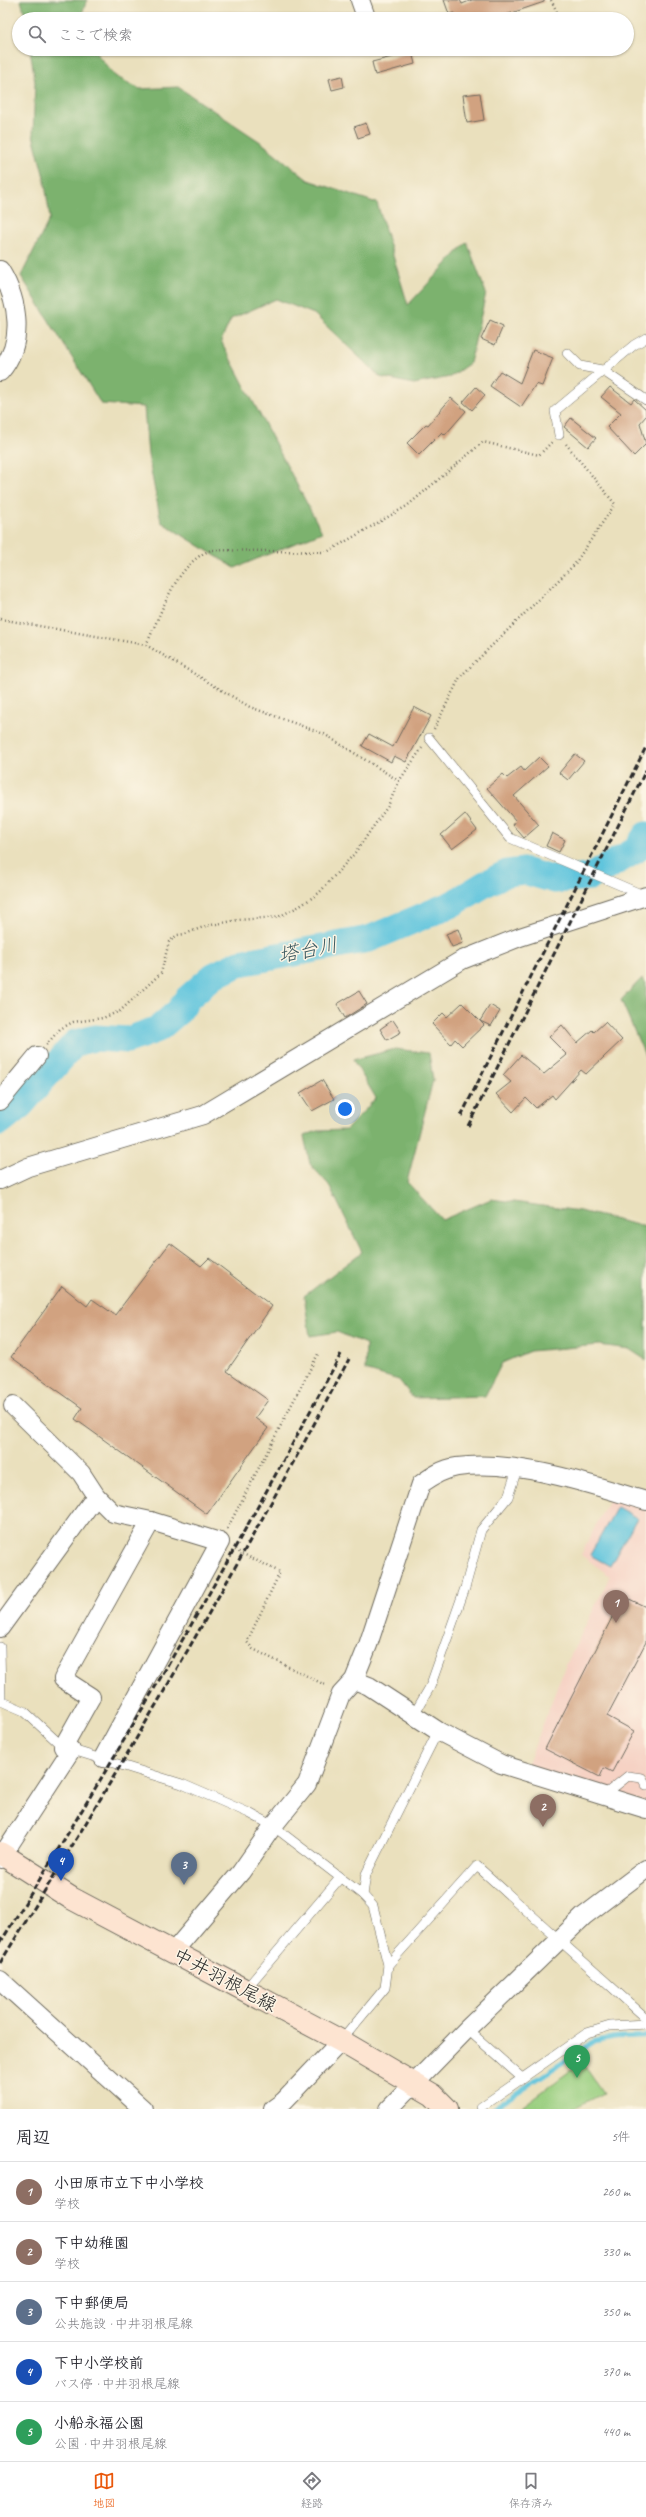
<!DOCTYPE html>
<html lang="ja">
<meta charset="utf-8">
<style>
body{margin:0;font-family:Caveat,"Klee One",sans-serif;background:#f7f7f7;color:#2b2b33}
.you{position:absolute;left:345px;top:1109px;width:14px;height:14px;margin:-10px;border:3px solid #fff;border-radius:50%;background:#1a73e8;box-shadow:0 0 0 6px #1a73e833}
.badge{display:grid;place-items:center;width:26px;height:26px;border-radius:50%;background:#ea580c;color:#fff;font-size:13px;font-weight:700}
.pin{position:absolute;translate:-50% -33px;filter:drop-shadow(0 1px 2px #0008)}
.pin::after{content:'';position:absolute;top:21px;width:14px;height:12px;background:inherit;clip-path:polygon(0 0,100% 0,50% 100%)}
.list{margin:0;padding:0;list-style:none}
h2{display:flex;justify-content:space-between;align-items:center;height:52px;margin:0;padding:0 16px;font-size:17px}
h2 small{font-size:13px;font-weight:400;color:#7c7c81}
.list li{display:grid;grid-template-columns:26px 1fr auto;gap:12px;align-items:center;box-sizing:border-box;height:60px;padding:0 16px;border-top:1px solid #e1e1e2}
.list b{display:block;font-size:15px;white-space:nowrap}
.list p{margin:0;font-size:13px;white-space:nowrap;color:#7c7c81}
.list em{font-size:13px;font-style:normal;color:#7c7c81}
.icon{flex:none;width:22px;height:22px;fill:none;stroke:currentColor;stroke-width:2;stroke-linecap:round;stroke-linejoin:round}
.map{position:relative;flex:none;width:646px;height:2109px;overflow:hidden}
.search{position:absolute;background:#fff;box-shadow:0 1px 3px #0004;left:12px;right:12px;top:12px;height:44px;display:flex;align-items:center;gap:10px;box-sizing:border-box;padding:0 14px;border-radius:22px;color:#7c7c81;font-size:15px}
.sheet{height:352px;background:#fff}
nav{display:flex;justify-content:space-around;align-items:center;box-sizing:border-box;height:56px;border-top:1px solid #e1e1e2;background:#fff;font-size:11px;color:#7c7c81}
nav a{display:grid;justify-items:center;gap:2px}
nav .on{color:#ea580c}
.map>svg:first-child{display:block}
.built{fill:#f6d2c4}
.green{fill:#9acf80;stroke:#627d56}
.forest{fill:#7bb26e;stroke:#536e4c}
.water{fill:#60c5dd;stroke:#467884}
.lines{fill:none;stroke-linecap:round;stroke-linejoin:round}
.stream{stroke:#60c5dd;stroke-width:4.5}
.river{stroke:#60c5dd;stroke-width:27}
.building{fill:#d1a280}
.lane-casing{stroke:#6e6a5e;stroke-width:10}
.street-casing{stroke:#6e6a5e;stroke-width:20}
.secondary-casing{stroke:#6e6a5e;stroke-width:24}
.path{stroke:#6e6a5e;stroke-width:2.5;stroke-dasharray:1 3;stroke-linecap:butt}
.lane{stroke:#fff;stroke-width:9}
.street{stroke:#fff;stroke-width:18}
.secondary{stroke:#fde4d1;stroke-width:22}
.rail{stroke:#2b2b2b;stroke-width:3;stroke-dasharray:6 3;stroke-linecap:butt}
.labels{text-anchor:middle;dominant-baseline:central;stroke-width:3;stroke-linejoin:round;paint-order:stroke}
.street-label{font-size:19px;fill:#2b2b2b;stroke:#fcf5e5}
.water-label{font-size:20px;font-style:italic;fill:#3b5960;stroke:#fcf5e5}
</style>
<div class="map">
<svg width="646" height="2109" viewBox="0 0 646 2109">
<rect width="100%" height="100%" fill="#fcf5e5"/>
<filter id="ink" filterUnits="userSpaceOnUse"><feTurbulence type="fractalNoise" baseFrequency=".025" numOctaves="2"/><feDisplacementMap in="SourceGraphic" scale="8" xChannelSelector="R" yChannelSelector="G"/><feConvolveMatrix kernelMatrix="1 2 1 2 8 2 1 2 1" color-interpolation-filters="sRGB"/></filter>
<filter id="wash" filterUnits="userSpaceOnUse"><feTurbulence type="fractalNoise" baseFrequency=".012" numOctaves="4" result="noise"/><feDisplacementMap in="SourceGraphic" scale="16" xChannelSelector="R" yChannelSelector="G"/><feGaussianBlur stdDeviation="0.9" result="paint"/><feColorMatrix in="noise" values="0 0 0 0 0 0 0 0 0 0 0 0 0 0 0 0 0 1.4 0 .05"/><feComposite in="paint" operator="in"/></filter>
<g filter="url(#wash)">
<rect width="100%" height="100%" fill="#eae0bd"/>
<path class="built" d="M610 1497 646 1507V1803L527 1766 564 1669 610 1576 581 1555Z"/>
<path class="green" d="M582 2062 603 2093 572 2109H519Z"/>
<g class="forest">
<path d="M21 0H87L80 19H26Z"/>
<path d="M30 49H93L115 76 140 89 178 87 262 143 308 180 377 203 408 305 467 242 486 293 470 363 450 377 414 384 380 377 314 314 276 299 231 319 221 341 322 532 235 568 161 522 148 455 144 407 101 404 21 276 50 218 44 177 33 135 35 82Z"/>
<path d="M642 978 646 983V1058L621 1000Z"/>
<path d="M395 1049 429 1053 433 1080 407 1182 442 1220 491 1199 580 1211 646 1227V1360L629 1349 599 1345 530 1351 502 1363 485 1396 413 1398 399 1380 365 1370 366 1344 337 1332 310 1336 304 1296 362 1252 329 1185 310 1164 304 1136 317 1131 346 1130 376 1098 353 1060Z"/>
</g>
<path class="water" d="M617 1507 637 1518 610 1566 590 1555Z"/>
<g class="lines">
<path class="stream" d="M492 2109 595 2041 617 2037 646 2036"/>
<path class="river" d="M0 1122 21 1105 75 1043 95 1038 128 1040 158 1029 179 1011 187 999 213 976 240 963 369 939 452 904 485 884 507 873 524 871 555 880 590 877 636 850 646 835"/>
</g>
<g id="blocks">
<g class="building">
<path d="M444 0H460L462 4 472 0H544V2L494 19H456L454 13 449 14Z"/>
<path d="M412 52 415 64 375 75 372 62Z"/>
<path d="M342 76 344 87 332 90 329 79Z"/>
<path d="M480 93 484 120 467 123 463 95Z"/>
<path d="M366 123 370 134 358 138 354 127Z"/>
<path d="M490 320 503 326 495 345 481 339Z"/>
<path d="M533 350 553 358 542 386 536 384 521 407 490 386 500 371 520 383Z"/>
<path d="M476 387 485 395 472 410 463 402Z"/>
<path d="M610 387 631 403 634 399 646 410V416L640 423 646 444 634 456 607 427 621 413 601 397Z"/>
<path d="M451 398 466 411 445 435 442 432 419 455 407 443 426 424 428 425Z"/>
<path d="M571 418 596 438 588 447 564 427Z"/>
<path d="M414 707 431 716 406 762 394 756 391 762 362 746 369 734 393 747Z"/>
<path d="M575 754 584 761 568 780 559 773Z"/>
<path d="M539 757 548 766 514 796 539 825 524 838 513 825 516 821 487 788 503 774 507 778 521 767 524 771Z"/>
<path d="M465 814 477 830 452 849 441 835Z"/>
<path d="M552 833 565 840 559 852 546 846Z"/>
<path d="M458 929 463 943 452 947 446 934Z"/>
<path d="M359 991 367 1004 345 1018 337 1004Z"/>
<path d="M462 1003 484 1025 462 1046 455 1039 451 1044 432 1024 443 1013 447 1017Z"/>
<path d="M490 1005 500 1011 491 1026 480 1021Z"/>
<path d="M393 1020 401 1032 387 1040 380 1029Z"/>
<path d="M605 1022 622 1040 586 1074 581 1070 555 1099 552 1095 536 1108 526 1098 513 1112 496 1094 511 1082 503 1075 521 1055 544 1074 567 1055 549 1037 562 1025 577 1043 592 1030 594 1032Z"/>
<path d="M322 1080 334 1099 312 1111 300 1093Z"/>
<path d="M170 1243 201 1266 209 1258 272 1306 227 1371 268 1400 255 1418 268 1428 207 1514 75 1419 82 1408 11 1357 62 1286 87 1306 92 1299 115 1315Z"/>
<path d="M623 1596 646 1607V1642L607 1716 634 1731 612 1772 604 1768 600 1777 545 1749Z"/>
</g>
</g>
</g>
<g filter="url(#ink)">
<use href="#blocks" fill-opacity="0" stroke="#6e6a5e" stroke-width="1"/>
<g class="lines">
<defs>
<g id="lane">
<path d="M567 353 580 366 602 370 646 400"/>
<path d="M559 435 555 411 634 345 646 338"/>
<path d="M429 738 510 838 643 895"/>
<path d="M0 1647 1 1701 24 1711 63 1747 182 1784 249 1813 273 1826 363 1895 373 1906 388 1965 385 1988 341 2041"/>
<path d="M413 1716 430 1687 465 1588 481 1530 508 1497 517 1469"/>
<path d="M603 1796 628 1776 642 1778 646 1785"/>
<path d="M363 1895 366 1874 438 1731"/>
<path d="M388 1965 477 1866 646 2018"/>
<path d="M245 1990 340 1878"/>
<path d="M467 2029 522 2078"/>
<path d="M481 2107 587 2033 610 2026 646 2024"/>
</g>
<g id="street">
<path d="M360 0 366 17"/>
<path d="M0 270C19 301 25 343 0 372"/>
<path d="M0 1101 37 1056"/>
<path d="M0 1180 28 1167 203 1115 462 960 520 937 646 896"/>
<path d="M13 1406 81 1473 96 1496 113 1513 151 1521 220 1542 103 1758"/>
<path d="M0 1628 96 1496"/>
<path d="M354 1680 369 1686 438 1731 501 1764 646 1809"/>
<path d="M63 1747 91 1697 63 1679 151 1521"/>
<path d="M0 1859 71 1750"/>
<path d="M173 1952 241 1872 273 1826 307 1784 341 1694 354 1680 368 1645 421 1484C432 1476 443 1469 457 1467 516 1459 589 1484 646 1501"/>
<path d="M0 1980 143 2109"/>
<path d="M273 2109 284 2101 341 2041"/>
<path d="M389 2109 467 2029 584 1916 646 1869"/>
</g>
<path id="secondary" d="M0 1853 71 1898 341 2041 433 2095 447 2109"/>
</defs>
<use href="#lane" class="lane-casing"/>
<use href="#street" class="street-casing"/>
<use href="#secondary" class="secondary-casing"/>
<g class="path">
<path d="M551 0 557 12"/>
<path d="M0 619 146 645 250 707 324 734 399 781"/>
<path d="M146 645C162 613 175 564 211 550L327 552 407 506 483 442 539 455 552 442"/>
<path d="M434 729 460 677 574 565 615 504 566 444"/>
<path d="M46 1045 60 1029 73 1022 103 1018 120 1011 161 973 169 942 177 935 185 934 206 926 238 920 278 917 300 906 319 893 354 854 388 806 399 781 422 748"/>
<path d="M227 1529 318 1354"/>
<path d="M235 1550 280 1572 247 1642 253 1649 327 1686"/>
</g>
<use href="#lane" class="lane"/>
<use href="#street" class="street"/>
<use href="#secondary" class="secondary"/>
<g class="rail">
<path d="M461 1116 646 747"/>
<path d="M468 1126 646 770"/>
<path d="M0 1943C121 1751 234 1554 341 1354"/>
<path d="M0 1963C123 1766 240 1564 349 1359"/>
</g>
</g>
</g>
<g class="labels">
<g class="street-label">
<text transform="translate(225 1980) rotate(28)">中井羽根尾線</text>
</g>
<g class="water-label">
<text transform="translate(308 950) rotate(-11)">塔台川</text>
</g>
</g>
</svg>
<div class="you"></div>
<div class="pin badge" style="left:616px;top:1623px;background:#8d6e63">1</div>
<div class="pin badge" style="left:543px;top:1827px;background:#8d6e63">2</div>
<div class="pin badge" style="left:184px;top:1885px;background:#5c6f8a">3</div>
<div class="pin badge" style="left:61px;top:1881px;background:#1a4fb4">4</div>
<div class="pin badge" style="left:577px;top:2078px;background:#2e9e5b">5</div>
<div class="search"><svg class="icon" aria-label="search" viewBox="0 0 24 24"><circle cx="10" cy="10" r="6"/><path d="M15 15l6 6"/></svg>ここで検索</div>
</div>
<section class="sheet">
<h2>周辺<small>5件</small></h2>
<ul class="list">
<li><span class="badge" style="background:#8d6e63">1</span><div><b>小田原市立下中小学校</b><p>学校</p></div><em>260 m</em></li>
<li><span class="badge" style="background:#8d6e63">2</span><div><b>下中幼稚園</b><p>学校</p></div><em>330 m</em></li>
<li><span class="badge" style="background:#5c6f8a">3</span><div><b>下中郵便局</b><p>公共施設 · 中井羽根尾線</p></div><em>350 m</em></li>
<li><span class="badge" style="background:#1a4fb4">4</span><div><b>下中小学校前</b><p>バス停 · 中井羽根尾線</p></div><em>370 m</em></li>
<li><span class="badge" style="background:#2e9e5b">5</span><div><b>小船永福公園</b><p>公園 · 中井羽根尾線</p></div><em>440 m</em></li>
</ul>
</section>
<nav>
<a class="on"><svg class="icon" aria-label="map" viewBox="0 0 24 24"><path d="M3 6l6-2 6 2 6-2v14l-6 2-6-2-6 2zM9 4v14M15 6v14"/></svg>地図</a>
<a><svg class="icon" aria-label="directions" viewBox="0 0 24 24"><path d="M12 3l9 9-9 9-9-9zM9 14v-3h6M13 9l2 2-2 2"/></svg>経路</a>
<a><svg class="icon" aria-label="saved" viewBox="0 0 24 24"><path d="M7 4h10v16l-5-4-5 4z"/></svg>保存済み</a>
</nav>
